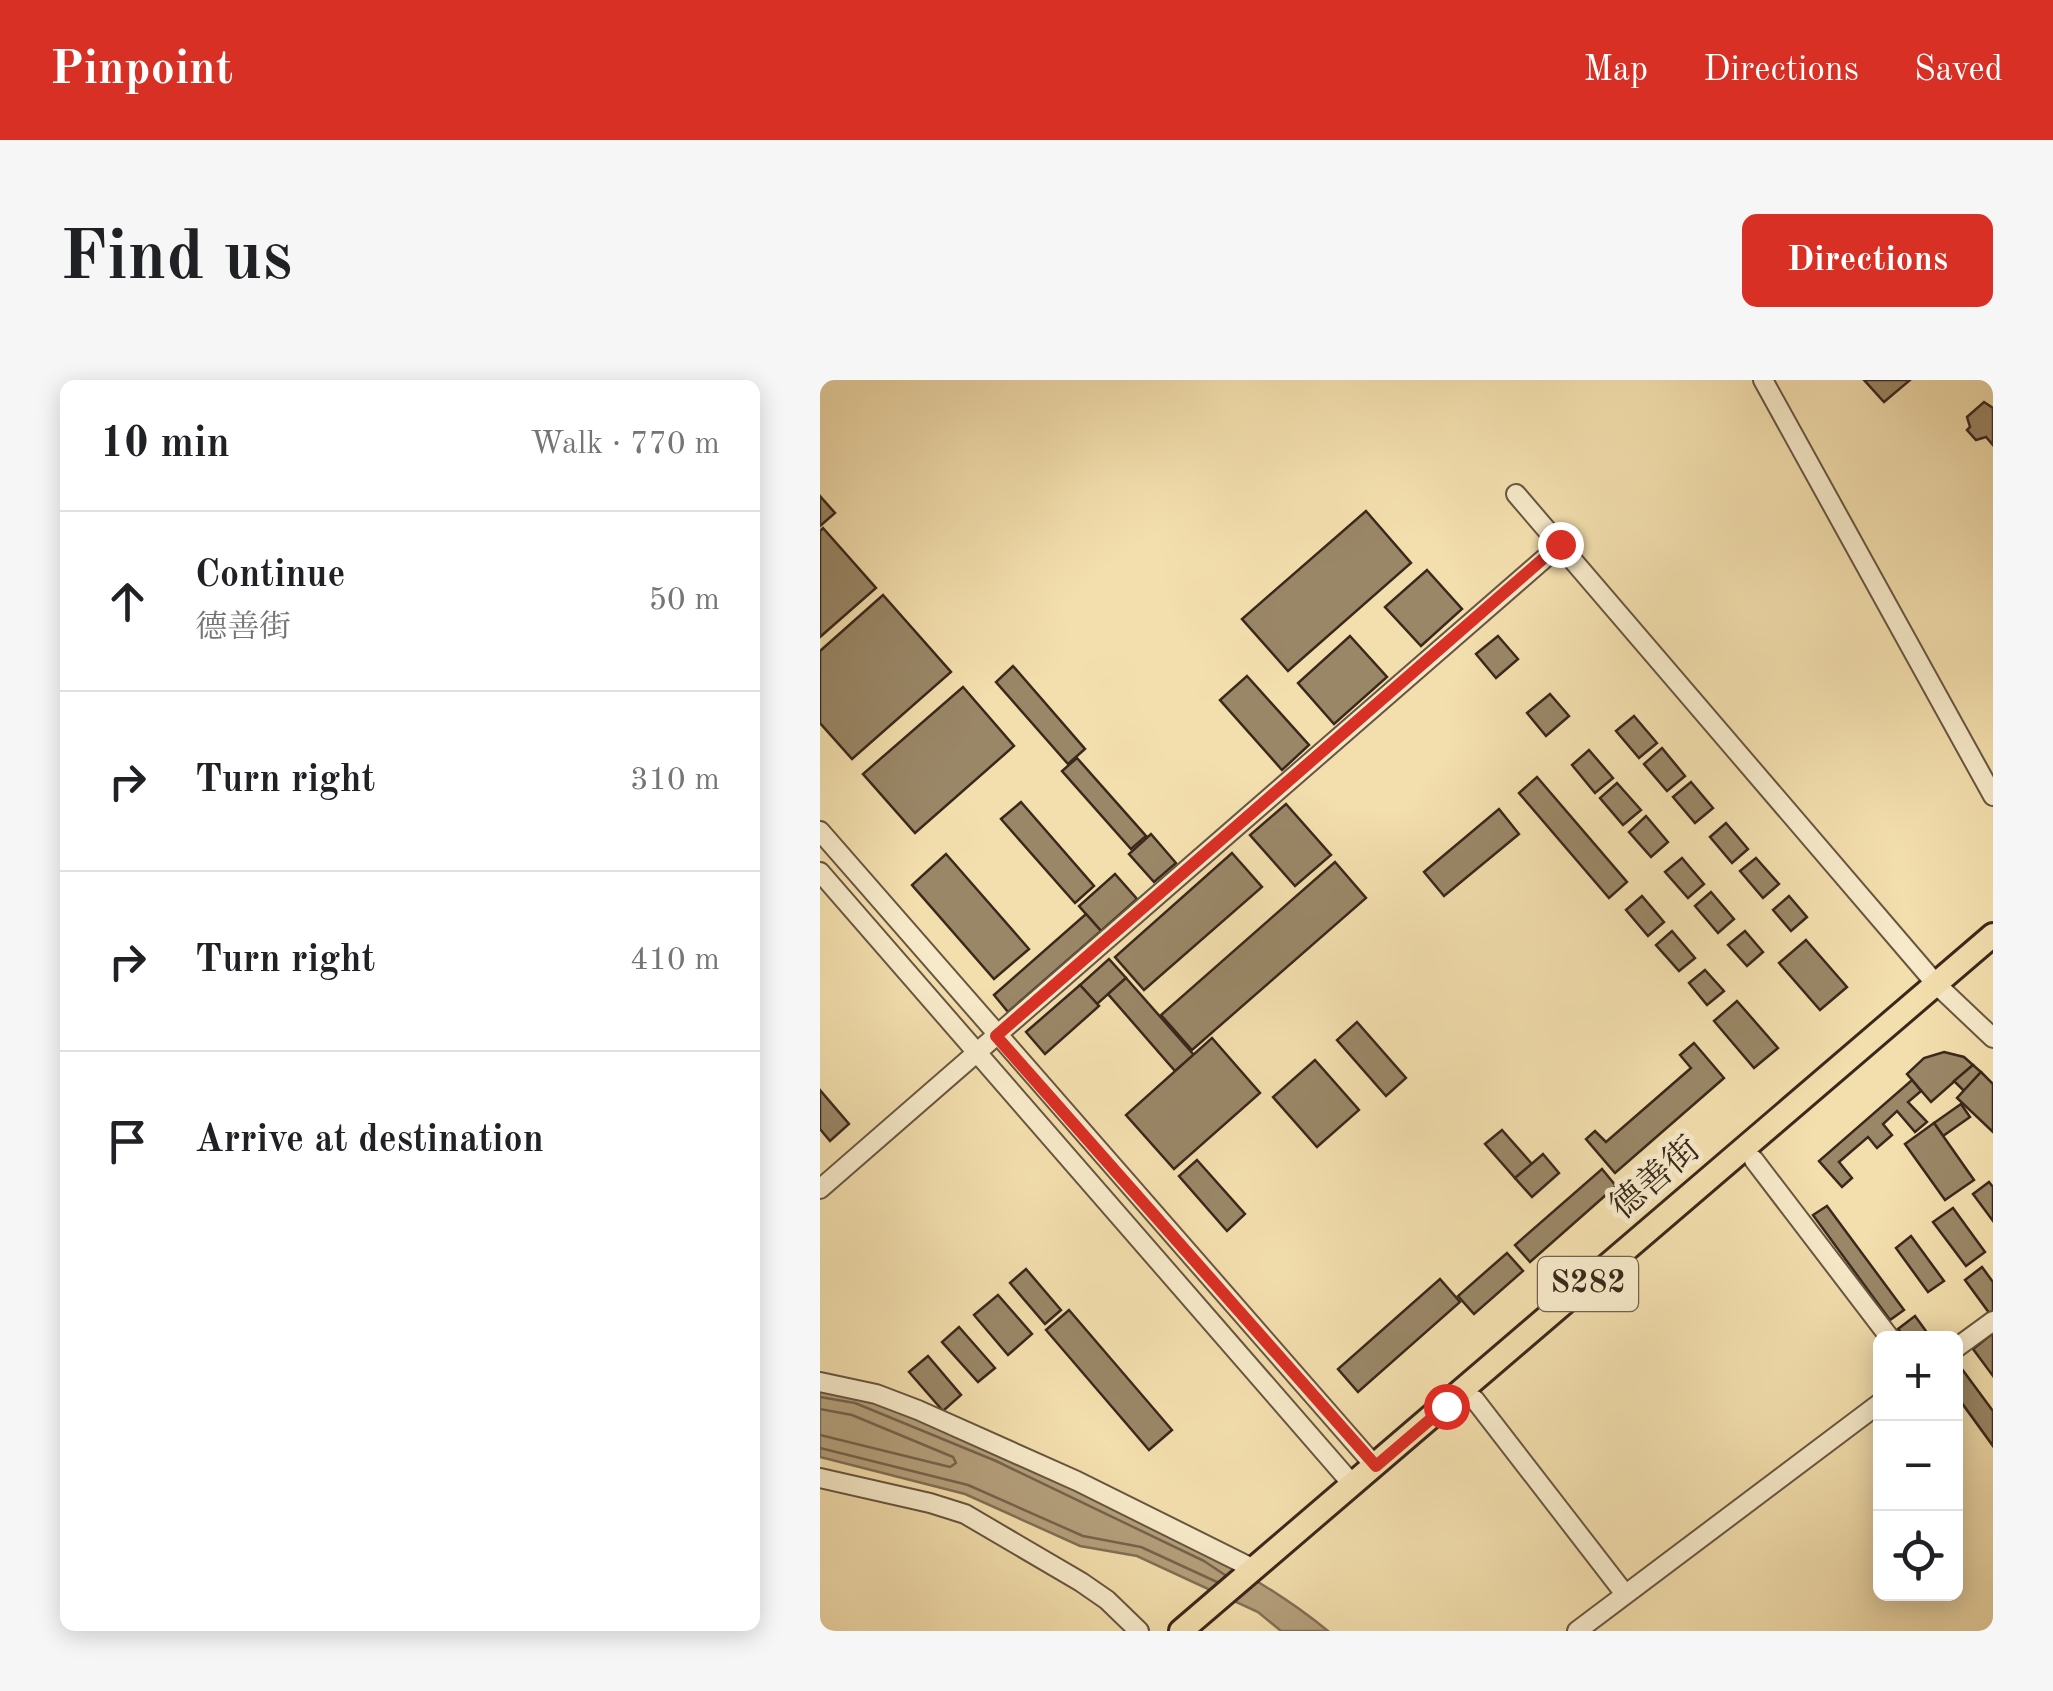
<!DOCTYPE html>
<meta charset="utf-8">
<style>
body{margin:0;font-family:"Old Standard TT","Noto Serif SC",serif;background:#f6f6f6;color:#202124}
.controls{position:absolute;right:30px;bottom:30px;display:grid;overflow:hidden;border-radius:15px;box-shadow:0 5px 25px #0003}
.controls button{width:90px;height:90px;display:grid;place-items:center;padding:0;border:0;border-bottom:2px solid #e0e0e0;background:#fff;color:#202124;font:50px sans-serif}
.stop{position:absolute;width:30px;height:30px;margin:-22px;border:8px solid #d93025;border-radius:50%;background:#fff}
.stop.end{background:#d93025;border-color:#fff;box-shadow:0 2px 10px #0008}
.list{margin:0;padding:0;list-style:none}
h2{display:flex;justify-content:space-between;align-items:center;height:130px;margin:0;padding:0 40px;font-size:42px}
h2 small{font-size:32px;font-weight:400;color:#757577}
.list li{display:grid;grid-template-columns:65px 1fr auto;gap:30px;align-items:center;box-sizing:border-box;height:180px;padding:0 40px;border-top:2px solid #e0e0e0}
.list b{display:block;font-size:38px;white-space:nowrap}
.list p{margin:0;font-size:32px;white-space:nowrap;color:#757577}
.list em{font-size:32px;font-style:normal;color:#757577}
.icon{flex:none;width:55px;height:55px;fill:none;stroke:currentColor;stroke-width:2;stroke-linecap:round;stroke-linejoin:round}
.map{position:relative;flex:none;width:1173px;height:1251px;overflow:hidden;border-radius:15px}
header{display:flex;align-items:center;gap:60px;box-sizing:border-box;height:140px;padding:0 50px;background:#d93025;color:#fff}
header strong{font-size:48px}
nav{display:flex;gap:55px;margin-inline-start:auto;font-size:35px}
.intro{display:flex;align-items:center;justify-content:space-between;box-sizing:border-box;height:240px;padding:0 60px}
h1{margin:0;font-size:70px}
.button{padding:25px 45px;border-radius:15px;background:#d93025;color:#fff;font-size:35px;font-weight:700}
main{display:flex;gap:60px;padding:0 60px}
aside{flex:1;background:#fff;border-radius:15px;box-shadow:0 5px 25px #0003}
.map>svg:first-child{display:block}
.water{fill:#b4a07c;stroke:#837056;stroke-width:2.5}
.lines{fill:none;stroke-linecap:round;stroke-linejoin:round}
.shore{stroke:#77644c;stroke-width:2.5}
.building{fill:#9a8767;stroke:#3a281c;stroke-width:2.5}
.minor-casing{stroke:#685640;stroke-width:22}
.major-casing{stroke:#3a281c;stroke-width:28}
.minor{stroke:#f7eaca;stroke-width:18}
.major{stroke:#f3dead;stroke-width:22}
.route{stroke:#d93025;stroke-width:12}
.labels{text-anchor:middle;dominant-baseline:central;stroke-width:10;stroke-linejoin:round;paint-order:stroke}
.shield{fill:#f7eaca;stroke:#736250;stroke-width:2.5}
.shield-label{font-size:32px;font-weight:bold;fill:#3a281c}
.street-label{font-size:35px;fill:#3a281c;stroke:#f7eaca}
</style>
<header>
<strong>Pinpoint</strong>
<nav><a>Map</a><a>Directions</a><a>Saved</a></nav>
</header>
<div class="intro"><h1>Find us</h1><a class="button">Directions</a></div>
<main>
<aside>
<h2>10 min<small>Walk · 770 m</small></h2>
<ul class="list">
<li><svg class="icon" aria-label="ahead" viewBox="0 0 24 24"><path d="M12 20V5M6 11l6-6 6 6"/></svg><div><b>Continue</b><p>德善街</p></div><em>50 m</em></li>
<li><svg class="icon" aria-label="right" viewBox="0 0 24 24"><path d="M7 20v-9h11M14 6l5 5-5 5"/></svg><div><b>Turn right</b></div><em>310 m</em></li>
<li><svg class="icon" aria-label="right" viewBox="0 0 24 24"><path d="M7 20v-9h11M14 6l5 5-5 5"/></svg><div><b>Turn right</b></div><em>410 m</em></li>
<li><svg class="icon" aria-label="arrive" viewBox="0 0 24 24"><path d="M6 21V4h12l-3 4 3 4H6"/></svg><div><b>Arrive at destination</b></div></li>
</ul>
</aside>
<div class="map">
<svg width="1173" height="1251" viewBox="0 0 1173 1251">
<rect width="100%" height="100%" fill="#f3dead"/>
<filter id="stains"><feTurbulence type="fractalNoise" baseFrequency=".002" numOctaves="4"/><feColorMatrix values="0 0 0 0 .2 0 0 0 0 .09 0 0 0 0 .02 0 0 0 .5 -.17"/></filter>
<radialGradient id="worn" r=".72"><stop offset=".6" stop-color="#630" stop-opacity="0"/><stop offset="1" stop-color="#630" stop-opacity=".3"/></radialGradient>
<path class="water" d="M0 1007C82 1021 173 1069 248 1105 337 1148 431 1188 508 1251H461L438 1232 317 1176 260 1166 145 1114 0 1077Z"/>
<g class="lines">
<g class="shore">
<path d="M0 1017 35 1023 176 1081 384 1181 405 1195"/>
<path d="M0 1029 32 1035 133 1077 136 1083 130 1087 0 1055"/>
<path d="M0 1068 148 1105 263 1156 321 1167 397 1202"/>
</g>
</g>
<g class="building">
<path d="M1044 0H1090L1064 22Z"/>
<path d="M1164 22 1173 28V65L1166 57 1156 60 1147 50 1150 47 1147 37Z"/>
<path d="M0 116 15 133 0 146Z"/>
<path d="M546 131 591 183 468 291 422 239Z"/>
<path d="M3 148 56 208 0 257V151Z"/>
<path d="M607 190 642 229 601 266 565 227Z"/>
<path d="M63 215 131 292 32 379 0 343V271Z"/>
<path d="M530 256 567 297 514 344 478 303Z"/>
<path d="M678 256 698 279 676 298 656 274Z"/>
<path d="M193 286 265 369 248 384 176 302Z"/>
<path d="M427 296 489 365 462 390 400 320Z"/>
<path d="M143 307 194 366 95 453 43 394Z"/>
<path d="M730 314 749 336 726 356 707 333Z"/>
<path d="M814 336 837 363 819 378 796 351Z"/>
<path d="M842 368 865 396 847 411 824 384Z"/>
<path d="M769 370 793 398 775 413 752 385Z"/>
<path d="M257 378 326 456 311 469 242 391Z"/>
<path d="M717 397 807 502 789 518 699 413Z"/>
<path d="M871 402 893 428 875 443 853 417Z"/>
<path d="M797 403 821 430 803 445 780 418Z"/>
<path d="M201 422 274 506 255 523 181 439Z"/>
<path d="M466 424 511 475 475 506 430 455Z"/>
<path d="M679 429 699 454 624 516 604 492Z"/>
<path d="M826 436 848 462 831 477 809 452Z"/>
<path d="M906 443 928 469 912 483 890 457Z"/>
<path d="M331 454 356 483 334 502 309 474Z"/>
<path d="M412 473 442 507 324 610 295 577Z"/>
<path d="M126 474 209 569 174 599 92 505Z"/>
<path d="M862 478 884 504 868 518 845 492Z"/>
<path d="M936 478 959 504 943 518 920 491Z"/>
<path d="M515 482 546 518 372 670 341 635Z"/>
<path d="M295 494 317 519 281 551 259 526Z"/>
<path d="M891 512 914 539 898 553 875 526Z"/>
<path d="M822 516 844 542 828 556 806 530Z"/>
<path d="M969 516 987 537 971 551 953 530Z"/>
<path d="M266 534 281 551 188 632 174 615Z"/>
<path d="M852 551 875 578 859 591 836 565Z"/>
<path d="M925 551 943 572 927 586 908 565Z"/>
<path d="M986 560 1027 607 1000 630 959 583Z"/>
<path d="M289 579 306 598 277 624 260 605Z"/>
<path d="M885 590 904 611 887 625 869 603Z"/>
<path d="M306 598 374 675 355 691 288 614Z"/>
<path d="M260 605 279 626 225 674 206 652Z"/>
<path d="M917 621 958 668 934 688 894 641Z"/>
<path d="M537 642 586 698 566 716 517 660Z"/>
<path d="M392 658 440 713 354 789 306 735Z"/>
<path d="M874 663 904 698 795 793 766 759 775 751 786 762 871 688 860 675Z"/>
<path d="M1124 672 1144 677 1153 685 1111 722 1087 694 1104 678Z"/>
<path d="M495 680 539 730 497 767 453 717Z"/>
<path d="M1153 685 1161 692 1144 711 1134 701Z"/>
<path d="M1161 692 1173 704V752L1137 718Z"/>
<path d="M1092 700 1101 711 1088 722 1107 742 1095 752 1077 731 1063 744 1072 755 1057 768 1048 757 1019 782 1032 798 1022 807 999 781Z"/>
<path d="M0 710 29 744 10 761 0 749Z"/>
<path d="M1141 724 1150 737 1123 756 1114 743Z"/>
<path d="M1114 743 1154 800 1125 820 1085 764Z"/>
<path d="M682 750 712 784 695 798 665 764Z"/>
<path d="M723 774 739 793 712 817 695 798Z"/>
<path d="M377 780 425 834 407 851 359 796Z"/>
<path d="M782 789 796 806 710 882 695 865Z"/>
<path d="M1169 802 1173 807V841L1153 814Z"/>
<path d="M1007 826 1084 930 1070 940 993 835Z"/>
<path d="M1133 828 1165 872 1146 886 1113 842Z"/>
<path d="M1091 856 1124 901 1108 912 1076 868Z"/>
<path d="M687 873 703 891 654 934 638 916Z"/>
<path d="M1162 887 1173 902V931L1170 934 1145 900Z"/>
<path d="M206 889 241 930 225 944 190 903Z"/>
<path d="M620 899 640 922 538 1012 518 989Z"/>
<path d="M178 915 212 954 188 975 154 935Z"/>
<path d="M249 930 352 1050 329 1070 226 950Z"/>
<path d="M1095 936 1111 958H1086L1078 949Z"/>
<path d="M139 947 175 988 158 1002 122 962Z"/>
<path d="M1172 954 1173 955V996L1153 969Z"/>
<path d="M108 976 141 1015 123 1031 89 992Z"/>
<path d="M1136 981 1173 1031V1066L1136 1015Z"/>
</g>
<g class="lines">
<defs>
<g id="minor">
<path d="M943 0 1173 416"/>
<path d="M696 114 1116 604 1173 658"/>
<path d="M0 451 555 1086"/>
<path d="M0 492 533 1105"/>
<path d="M934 780 1070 958"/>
<path d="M0 809 740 165"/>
<path d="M1136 968 1173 941"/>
<path d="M0 1002 56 1014 98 1030 257 1101 434 1189"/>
<path d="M655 1020 805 1214"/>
<path d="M0 1098 110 1123 145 1134 261 1202 287 1220 319 1251"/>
<path d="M757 1251 1060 1023"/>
</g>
<path id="major" d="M361 1251 1173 555"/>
</defs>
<use href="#minor" class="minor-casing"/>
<use href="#major" class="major-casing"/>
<use href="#minor" class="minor"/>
<use href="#major" class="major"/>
</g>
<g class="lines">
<path class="route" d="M626 1026 556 1086 176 656 740 164"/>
</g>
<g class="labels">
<rect class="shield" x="718" y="877" width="100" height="54" rx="8"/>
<g class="shield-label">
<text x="768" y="904">S282</text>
</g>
<g class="street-label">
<text transform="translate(836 799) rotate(-41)">德善街</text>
</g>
</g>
<rect width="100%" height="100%" filter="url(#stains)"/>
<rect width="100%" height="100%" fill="url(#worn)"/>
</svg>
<div class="controls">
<button>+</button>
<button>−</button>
<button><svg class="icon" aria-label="locate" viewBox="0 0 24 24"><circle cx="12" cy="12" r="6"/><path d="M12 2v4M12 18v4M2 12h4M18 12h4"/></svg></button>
</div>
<div class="stop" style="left:626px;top:1026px"></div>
<div class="stop end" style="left:740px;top:164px"></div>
</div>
</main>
